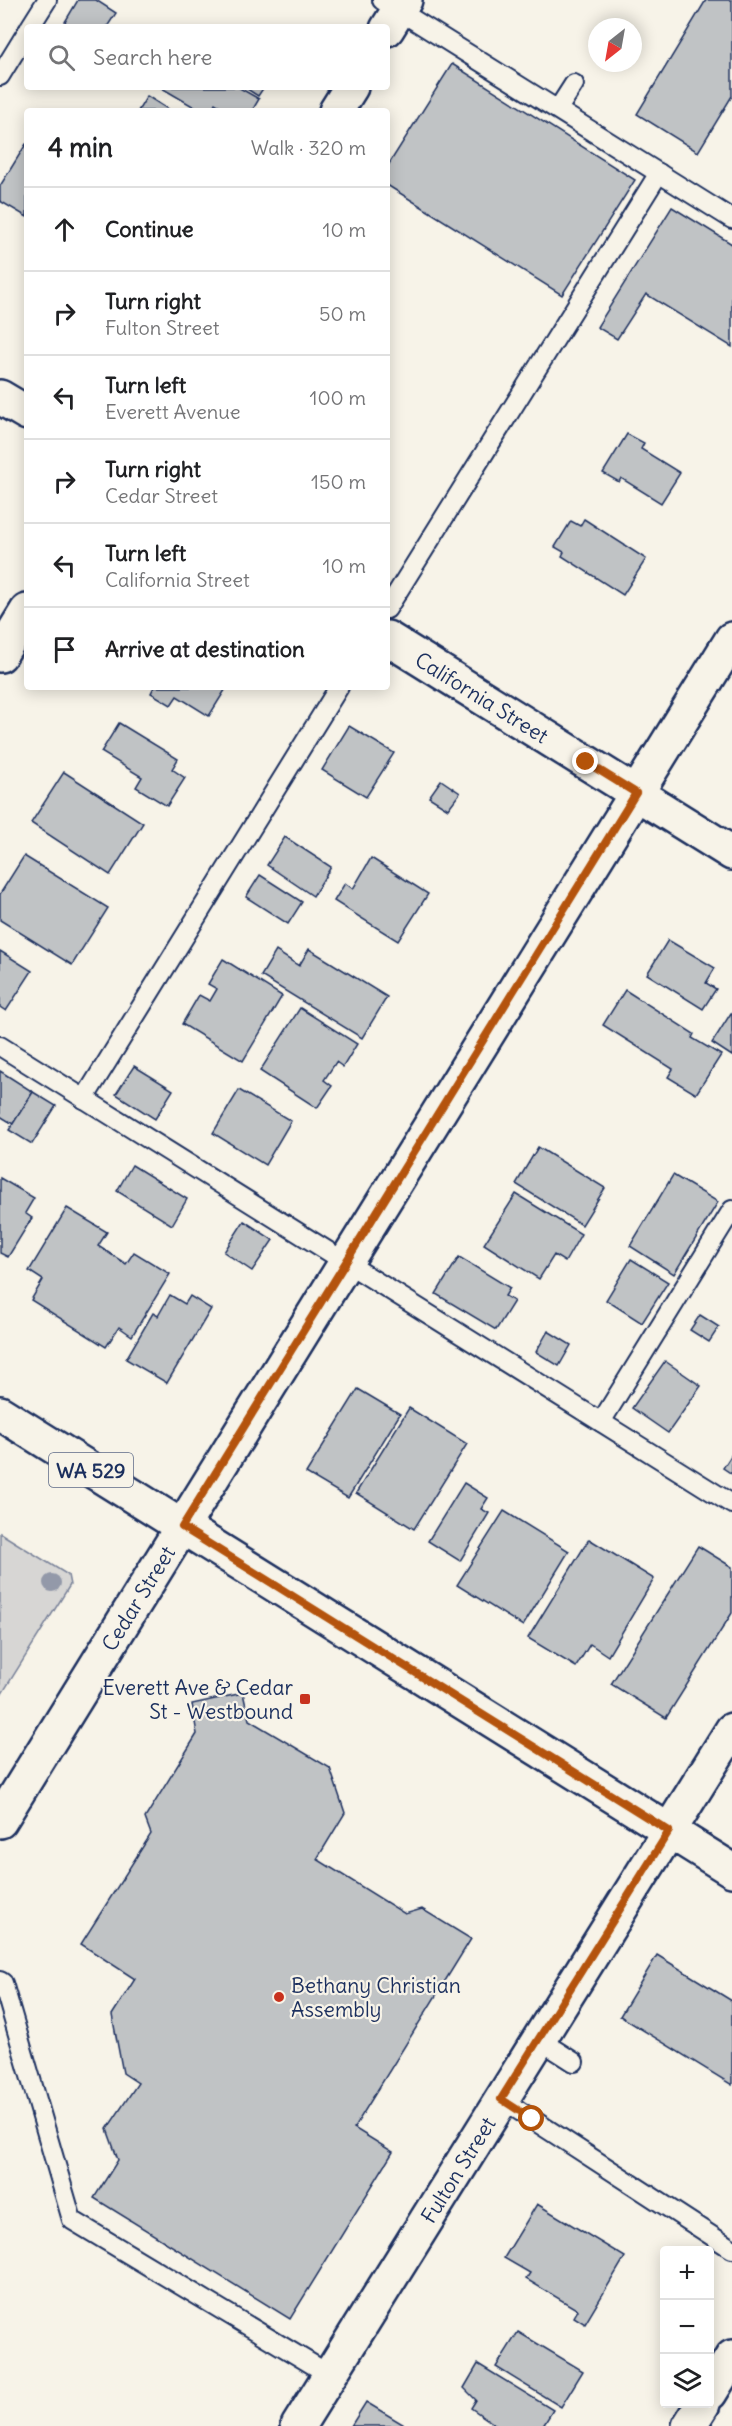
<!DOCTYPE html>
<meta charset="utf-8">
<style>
body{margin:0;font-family:Delius,sans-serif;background:#f2f2f2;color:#202124}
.controls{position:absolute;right:18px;bottom:18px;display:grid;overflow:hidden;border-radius:6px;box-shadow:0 3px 15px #0003}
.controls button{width:54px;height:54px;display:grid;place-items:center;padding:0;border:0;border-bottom:2px solid #e0e0e0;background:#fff;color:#202124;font:30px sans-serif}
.compass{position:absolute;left:588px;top:18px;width:54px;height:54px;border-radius:50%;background:#fff;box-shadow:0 3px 15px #0003;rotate:211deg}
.stop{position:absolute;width:18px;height:18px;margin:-14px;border:4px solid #b45309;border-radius:50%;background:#fff}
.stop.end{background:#b45309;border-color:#fff;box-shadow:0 2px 6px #0008}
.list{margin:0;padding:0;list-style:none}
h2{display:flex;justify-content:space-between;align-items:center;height:78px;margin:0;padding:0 24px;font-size:26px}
h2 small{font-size:20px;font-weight:400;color:#757577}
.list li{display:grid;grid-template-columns:39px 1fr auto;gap:18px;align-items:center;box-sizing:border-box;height:84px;padding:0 24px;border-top:2px solid #e0e0e0}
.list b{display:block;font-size:22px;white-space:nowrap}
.list p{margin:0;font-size:20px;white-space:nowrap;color:#757577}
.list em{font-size:20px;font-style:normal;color:#757577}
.icon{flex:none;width:33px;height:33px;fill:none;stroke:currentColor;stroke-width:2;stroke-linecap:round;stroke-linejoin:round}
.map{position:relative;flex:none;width:732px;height:2426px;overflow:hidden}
.search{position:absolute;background:#fff;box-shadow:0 3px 15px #0003;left:24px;top:24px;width:366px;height:66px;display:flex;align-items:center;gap:15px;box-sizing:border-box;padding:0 21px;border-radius:6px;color:#757577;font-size:22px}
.panel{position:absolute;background:#fff;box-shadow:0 3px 15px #0003;left:24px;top:108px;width:366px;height:582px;border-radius:6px}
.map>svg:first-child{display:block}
.green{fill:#d7d6d4;stroke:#798299;stroke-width:1.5}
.building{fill:#c0c3c5;stroke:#1b2f5e;stroke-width:1.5}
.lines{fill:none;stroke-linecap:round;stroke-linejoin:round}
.service-casing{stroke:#1b2f5e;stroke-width:22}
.minor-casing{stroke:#1b2f5e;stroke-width:38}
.tertiary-casing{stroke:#1b2f5e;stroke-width:38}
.primary-casing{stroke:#1b2f5e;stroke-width:38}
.service{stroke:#f7f3e8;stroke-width:18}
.minor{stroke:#f7f3e8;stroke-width:33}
.tertiary{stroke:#f7f3e8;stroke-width:33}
.primary{stroke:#f7f3e8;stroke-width:33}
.tree{fill:#9399a9}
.route{stroke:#b45309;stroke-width:8}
.poi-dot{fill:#c8321e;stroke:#f7f3e8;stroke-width:2}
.labels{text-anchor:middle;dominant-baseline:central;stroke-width:4.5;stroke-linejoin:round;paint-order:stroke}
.shield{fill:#f7f3e8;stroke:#5d6a87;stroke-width:1.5}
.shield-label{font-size:20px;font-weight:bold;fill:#1b2f5e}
.street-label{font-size:21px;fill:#1b2f5e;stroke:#f7f3e8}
.poi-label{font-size:21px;fill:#1b2f5e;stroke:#f7f3e8;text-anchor:end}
</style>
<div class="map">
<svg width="732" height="2426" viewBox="0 0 732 2426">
<rect width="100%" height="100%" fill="#f7f3e8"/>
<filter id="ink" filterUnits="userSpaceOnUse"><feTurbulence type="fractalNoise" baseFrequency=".0167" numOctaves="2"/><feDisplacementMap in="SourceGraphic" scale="12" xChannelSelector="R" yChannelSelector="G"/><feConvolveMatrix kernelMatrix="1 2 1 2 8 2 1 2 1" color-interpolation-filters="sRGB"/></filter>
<g filter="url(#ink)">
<path class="green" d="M0 1533 68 1575 70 1585 0 1697Z"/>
<g class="building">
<path d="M78 0H96L116 13 107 27H62Z"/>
<path d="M706 0H732V96L698 152 637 114Z"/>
<path d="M452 64 635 180 562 295 387 185V167Z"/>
<path d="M160 87H238L259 99 252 111H228L215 103 211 111H201Z"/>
<path d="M244 87H264L258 96Z"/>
<path d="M147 96 171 111H138Z"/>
<path d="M26 144H27V217L0 201V186Z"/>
<path d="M672 207 732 244V347L646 294 617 339 597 327Z"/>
<path d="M627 434 644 443 641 449 680 473 661 503 621 478 619 482 603 473Z"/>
<path d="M584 519 646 559 623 595 562 556 564 552 555 547 571 521 580 526Z"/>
<path d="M154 687H227L209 716 177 696 171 705 151 693Z"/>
<path d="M119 723 178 759 172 769 185 778 167 806 136 787 142 777 101 752Z"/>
<path d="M349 726 394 753 366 797 322 770Z"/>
<path d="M64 772 143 823 110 875 31 823Z"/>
<path d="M441 780 460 793 448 809 429 797Z"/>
<path d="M285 837 331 867 313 896 267 865Z"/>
<path d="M24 856 108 908 72 965 0 920V894Z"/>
<path d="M371 858 428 894 398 941 334 901 345 883 353 889Z"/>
<path d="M260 875 302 902 288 924 246 897Z"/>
<path d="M668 940 715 968 706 983 716 989 703 1009 647 974Z"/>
<path d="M309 949 387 997 362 1038 261 976 276 951 299 966Z"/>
<path d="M0 951 32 971 6 1011 0 1007Z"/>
<path d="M223 959 282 996 243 1061 182 1024 199 995 210 1001 217 989 208 984Z"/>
<path d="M625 990 694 1034 692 1038 721 1055 696 1094 668 1077 673 1069 603 1025Z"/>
<path d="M300 1008 357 1044 343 1067 336 1062 324 1080 332 1086 317 1108 260 1071Z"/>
<path d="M731 1013H732V1056L712 1043Z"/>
<path d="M134 1066 173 1090 155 1119 116 1094Z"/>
<path d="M0 1071 33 1092 13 1124 0 1116Z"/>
<path d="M239 1090 291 1121 265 1165 213 1133Z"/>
<path d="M33 1092 56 1106 32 1144 9 1130Z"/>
<path d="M538 1147 605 1188 582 1225 516 1184Z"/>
<path d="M132 1165 187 1199 172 1225 117 1191Z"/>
<path d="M673 1175 718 1202 674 1274 630 1246Z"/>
<path d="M0 1178 34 1198 25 1213 32 1218 8 1257 0 1253Z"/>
<path d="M516 1194 581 1234 565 1262 554 1255 539 1279 484 1244Z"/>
<path d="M67 1208 107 1232 98 1246 126 1264 134 1252 170 1274 132 1336 119 1327 106 1347 31 1300 43 1280 29 1271Z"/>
<path d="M244 1221 273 1240 252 1271 224 1252Z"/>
<path d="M459 1257 510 1288 505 1296 514 1301 496 1330 436 1294Z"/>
<path d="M631 1259 668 1282 642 1323 606 1300Z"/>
<path d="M170 1295 185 1304 190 1296 211 1309 167 1383 126 1359 153 1313 158 1316Z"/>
<path d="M700 1315 719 1327 709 1342 690 1330Z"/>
<path d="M548 1331 571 1345 559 1366 536 1352Z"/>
<path d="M665 1361 701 1386 668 1433 632 1408Z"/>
<path d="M358 1389 400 1414 348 1498 306 1473Z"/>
<path d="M409 1408 467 1444 414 1529 356 1493Z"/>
<path d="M732 1454V1474L723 1468Z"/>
<path d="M464 1483 488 1498 481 1509 489 1513 460 1561 428 1541Z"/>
<path d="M504 1511 569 1551 523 1626 457 1585Z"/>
<path d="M589 1539 654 1579 608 1656 590 1644 576 1667 528 1638Z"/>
<path d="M698 1546 732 1567V1613L666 1718 611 1684Z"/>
<path d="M243 1693 249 1720 330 1768 345 1813 317 1859 405 1914 422 1909 471 1939 354 2128 393 2152 290 2319 94 2198 118 2160 107 2129 138 2083 123 2073 112 2015 135 1979 81 1944 151 1834 145 1818 197 1734 192 1704Z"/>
<path d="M657 1955 732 2001V2085L620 2016Z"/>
<path d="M537 2204 625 2257 585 2324 574 2317 578 2310 526 2279 530 2273 504 2258Z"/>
<path d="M518 2332 583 2371 561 2407 496 2367Z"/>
<path d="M478 2364 553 2410 543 2426H497L471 2408 476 2400 464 2388Z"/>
<path d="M366 2402 406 2426H351Z"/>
</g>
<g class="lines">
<defs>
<g id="service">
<path d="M382 0 732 219"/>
<path d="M30 27 47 0"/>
<path d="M0 76 27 32"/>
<path d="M558 109 574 84"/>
<path d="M387 609 659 173"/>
<path d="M0 1046 732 1504"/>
<path d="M84 1099 339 687"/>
<path d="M601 1422 732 1210"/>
<path d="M0 1981 3 1983 72 2220 330 2375"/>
<path d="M538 2039 574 2062"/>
<path d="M501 2099 732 2249"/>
</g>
<g id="minor">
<path id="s1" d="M0 1821 182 1527"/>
<path d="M710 2393 732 2357"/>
<path id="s2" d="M298 2426 732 1730"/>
<path d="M689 2426 703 2404"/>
</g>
<g id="tertiary">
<path d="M387 29 405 0"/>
<path d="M336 111 351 87"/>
<path d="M0 397 27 413"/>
<path id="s3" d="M387 638 732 853"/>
<path d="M0 655 27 611"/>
<path d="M182 1527 732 639"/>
</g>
<path id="primary" d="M0 1413 732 1870"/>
</defs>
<use href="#service" class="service-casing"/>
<use href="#minor" class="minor-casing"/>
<use href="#tertiary" class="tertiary-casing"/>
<use href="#primary" class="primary-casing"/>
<use href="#service" class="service"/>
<use href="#minor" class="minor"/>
<use href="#tertiary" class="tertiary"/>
<use href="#primary" class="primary"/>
</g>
<circle class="tree" cx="52" cy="1583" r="9"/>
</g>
<g class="lines" filter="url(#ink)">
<path class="route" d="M532 2119 501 2099 669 1831 182 1527 636 793 586 762"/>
</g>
<g class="poi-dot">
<rect x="299" y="1693" width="12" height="12" rx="3"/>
<circle cx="279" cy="1997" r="6"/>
</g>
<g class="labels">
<rect class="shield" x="49" y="1453" width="84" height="34" rx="4.5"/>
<g class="shield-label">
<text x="91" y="1470">WA 529</text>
</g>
<g class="street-label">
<text stroke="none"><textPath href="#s3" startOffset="112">California Street</textPath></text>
<text stroke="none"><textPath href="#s1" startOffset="262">Cedar Street</textPath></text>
<text stroke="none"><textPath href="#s2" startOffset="302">Fulton Street</textPath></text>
</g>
<g class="poi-label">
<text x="293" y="1687">Everett Ave &amp; Cedar<tspan x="293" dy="24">St - Westbound</tspan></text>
<text x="291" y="1985" text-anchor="start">Bethany Christian<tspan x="291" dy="24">Assembly</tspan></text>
</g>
</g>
</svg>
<div class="controls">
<button>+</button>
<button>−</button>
<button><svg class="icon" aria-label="layers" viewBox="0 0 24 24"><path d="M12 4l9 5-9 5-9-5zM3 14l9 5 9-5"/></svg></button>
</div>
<svg class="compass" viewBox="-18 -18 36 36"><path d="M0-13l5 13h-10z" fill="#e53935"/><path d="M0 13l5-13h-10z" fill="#757577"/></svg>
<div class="stop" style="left:532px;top:2119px"></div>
<div class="stop end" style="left:586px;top:762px"></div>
<div class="search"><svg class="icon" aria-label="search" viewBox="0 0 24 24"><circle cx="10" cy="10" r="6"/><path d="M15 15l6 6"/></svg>Search here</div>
<section class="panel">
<h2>4 min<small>Walk · 320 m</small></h2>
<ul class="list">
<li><svg class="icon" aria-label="ahead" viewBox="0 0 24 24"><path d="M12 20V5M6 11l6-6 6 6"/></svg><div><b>Continue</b></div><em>10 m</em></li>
<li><svg class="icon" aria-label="right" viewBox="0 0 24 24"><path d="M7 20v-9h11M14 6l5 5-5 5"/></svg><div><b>Turn right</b><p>Fulton Street</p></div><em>50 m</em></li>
<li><svg class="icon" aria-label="left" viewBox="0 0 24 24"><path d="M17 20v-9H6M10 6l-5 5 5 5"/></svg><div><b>Turn left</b><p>Everett Avenue</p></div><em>100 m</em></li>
<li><svg class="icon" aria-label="right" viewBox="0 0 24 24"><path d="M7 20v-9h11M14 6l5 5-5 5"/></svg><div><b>Turn right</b><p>Cedar Street</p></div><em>150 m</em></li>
<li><svg class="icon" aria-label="left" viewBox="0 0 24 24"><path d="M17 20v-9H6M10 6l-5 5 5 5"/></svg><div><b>Turn left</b><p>California Street</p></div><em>10 m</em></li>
<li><svg class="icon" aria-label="arrive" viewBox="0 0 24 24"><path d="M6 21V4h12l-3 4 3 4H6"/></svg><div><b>Arrive at destination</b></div></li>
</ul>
</section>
</div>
